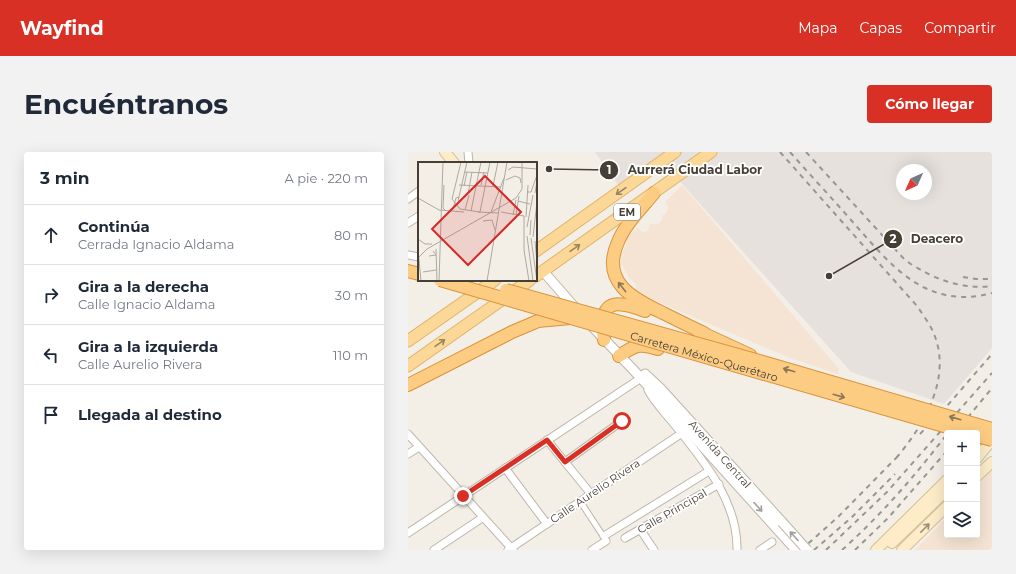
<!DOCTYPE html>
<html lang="es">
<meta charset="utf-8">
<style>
body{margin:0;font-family:Montserrat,sans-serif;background:#f2f2f3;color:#1f2937}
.controls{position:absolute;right:12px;bottom:12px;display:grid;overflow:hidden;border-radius:4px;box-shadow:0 4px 16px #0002}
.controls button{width:36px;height:36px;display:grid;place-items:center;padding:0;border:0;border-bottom:1px solid #e0e1e3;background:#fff;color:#1f2937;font:20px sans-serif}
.compass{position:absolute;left:488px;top:12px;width:36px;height:36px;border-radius:50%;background:#fff;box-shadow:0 4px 16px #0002;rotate:225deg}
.stop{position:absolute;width:12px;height:12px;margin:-9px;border:3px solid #d93025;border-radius:50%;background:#fff}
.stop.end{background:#d93025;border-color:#fff;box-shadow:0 1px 4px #0008}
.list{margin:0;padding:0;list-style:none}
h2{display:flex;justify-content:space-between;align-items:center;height:52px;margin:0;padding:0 16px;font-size:17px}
h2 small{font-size:13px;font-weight:400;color:#747a83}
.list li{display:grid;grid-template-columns:26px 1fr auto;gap:12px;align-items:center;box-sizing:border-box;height:60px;padding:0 16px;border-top:1px solid #e0e1e3}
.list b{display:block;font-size:15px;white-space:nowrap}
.list p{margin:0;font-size:13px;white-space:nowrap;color:#747a83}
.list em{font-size:13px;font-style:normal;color:#747a83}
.icon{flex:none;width:22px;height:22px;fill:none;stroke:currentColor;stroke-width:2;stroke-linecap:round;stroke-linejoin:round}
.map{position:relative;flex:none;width:584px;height:398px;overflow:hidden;border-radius:4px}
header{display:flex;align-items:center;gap:24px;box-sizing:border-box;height:56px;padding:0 20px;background:#d93025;color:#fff}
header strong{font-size:19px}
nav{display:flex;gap:22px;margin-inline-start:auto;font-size:14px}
.intro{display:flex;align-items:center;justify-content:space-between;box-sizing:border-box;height:96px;padding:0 24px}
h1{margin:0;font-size:28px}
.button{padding:10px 18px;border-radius:4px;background:#d93025;color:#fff;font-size:14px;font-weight:700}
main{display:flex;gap:24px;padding:0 24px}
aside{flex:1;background:#fff;border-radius:4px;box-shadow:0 4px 16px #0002}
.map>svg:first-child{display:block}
.commercial{fill:#f5e4d3}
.industrial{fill:#e6e1dc;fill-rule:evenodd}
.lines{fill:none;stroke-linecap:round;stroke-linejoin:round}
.pedestrian-casing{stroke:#bfb6aa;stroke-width:7}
.minor-casing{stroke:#bfb6aa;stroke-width:9}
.tertiary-casing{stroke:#bfb6aa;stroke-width:11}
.secondary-casing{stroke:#d2bf98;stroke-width:12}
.primary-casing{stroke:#e1b368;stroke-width:13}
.trunk-casing{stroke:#da933b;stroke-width:14}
.pedestrian{stroke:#fff;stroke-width:5}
.minor{stroke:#fff;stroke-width:7}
.tertiary{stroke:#fff;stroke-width:9}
.secondary{stroke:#fdecc7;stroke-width:10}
.primary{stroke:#fcd898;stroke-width:11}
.trunk{stroke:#fbcc82;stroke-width:12}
.rail{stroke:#969696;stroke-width:2;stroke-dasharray:5 5;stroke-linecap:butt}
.tertiary-bridge-casing{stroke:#bfb6aa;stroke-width:11;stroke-linecap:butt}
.trunk-bridge-casing{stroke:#da933b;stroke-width:14;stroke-linecap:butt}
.tertiary-bridge{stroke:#fff;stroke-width:9}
.trunk-bridge{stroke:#fbcc82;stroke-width:12}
.oneway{stroke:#988462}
.oneway2{stroke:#8e7754}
.oneway3{stroke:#a29f9a}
.oneway4{stroke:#988d77}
.route{stroke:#d93025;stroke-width:5}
.labels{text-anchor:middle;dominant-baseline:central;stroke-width:3.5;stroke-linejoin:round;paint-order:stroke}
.shield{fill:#fff;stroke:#7e7972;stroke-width:1}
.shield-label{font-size:10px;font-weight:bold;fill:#463f36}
.street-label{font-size:11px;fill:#463f36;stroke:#fff}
.inset-road{fill:none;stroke:#aea9a0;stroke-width:1}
.view{fill:#d62828;fill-opacity:0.15;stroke:#d62828;stroke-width:2}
.inset-edge{fill:none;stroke:#463f36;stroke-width:2}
.leader{fill:none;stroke:#463f36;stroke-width:1.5}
.callout-dot{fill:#463f36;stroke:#fff;stroke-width:1.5}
.mark-label{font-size:12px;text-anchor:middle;font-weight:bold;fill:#fff}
.callout-label{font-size:12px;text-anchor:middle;font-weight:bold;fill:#463f36;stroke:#fff;stroke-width:3.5;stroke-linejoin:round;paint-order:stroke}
</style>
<header>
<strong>Wayfind</strong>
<nav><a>Mapa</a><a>Capas</a><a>Compartir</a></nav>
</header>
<div class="intro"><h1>Encuéntranos</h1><a class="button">Cómo llegar</a></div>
<main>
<aside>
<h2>3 min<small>A pie · 220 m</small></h2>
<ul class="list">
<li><svg class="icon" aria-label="ahead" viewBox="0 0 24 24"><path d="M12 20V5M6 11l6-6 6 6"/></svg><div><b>Continúa</b><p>Cerrada Ignacio Aldama</p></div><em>80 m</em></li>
<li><svg class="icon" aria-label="right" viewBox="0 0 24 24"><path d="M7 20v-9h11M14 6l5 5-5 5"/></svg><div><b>Gira a la derecha</b><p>Calle Ignacio Aldama</p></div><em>30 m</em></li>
<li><svg class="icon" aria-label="left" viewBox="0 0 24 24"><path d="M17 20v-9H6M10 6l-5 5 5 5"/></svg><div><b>Gira a la izquierda</b><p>Calle Aurelio Rivera</p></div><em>110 m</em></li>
<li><svg class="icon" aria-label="arrive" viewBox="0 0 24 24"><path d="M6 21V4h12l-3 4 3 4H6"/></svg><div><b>Llegada al destino</b></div></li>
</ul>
</aside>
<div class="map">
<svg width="584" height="398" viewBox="0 0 584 398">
<rect width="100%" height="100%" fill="#f3efe7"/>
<g class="commercial">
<path d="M274 33 431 217 430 222 382 206 227 140 228 133 221 126 213 111V103L219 90 217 87 230 75 234 80 240 79 242 72H250L254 68V63H257L260 55 257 50Z"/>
<path d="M584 318V398H507L539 365V383H569V334Z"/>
</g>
<path class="industrial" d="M187 0H584V196L536 252 443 220 250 5 210 33ZM494 18H518V42H494Z"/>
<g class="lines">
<defs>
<path id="pedestrian" d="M172 349 197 387"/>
<g id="minor">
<path d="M60 0 61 11"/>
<path d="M0 47 11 39"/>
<path d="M0 71 11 64"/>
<path d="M0 103 11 105"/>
<path d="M240 238C246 250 257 261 266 272 295 308 330 349 329 398"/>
<path d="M0 282 105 398"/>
<path d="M139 288 183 342"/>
<path d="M0 302 11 295"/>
<path d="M157 310 214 269"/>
<path d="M97 316 139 372"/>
<path d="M232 377 246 398"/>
<path d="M0 381 233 226 235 229"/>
<path d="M196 384 301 319"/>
<path d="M217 386 311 332"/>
<path d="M26 398 74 366"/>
<path d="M100 398 274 281"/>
<path d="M184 398 198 389"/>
<path d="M352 398 364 390"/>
</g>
<g id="tertiary">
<path d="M135 119 169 158"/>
<path d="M180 170 233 226 388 398"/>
<path d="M237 222 252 236 374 370"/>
</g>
<g id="secondary">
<path d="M37 0 46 11"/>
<path d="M569 306 584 288"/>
<path d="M569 324 584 310"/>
<path d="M484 391 539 338"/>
<path d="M468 398 539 328"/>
<path d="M494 398 539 354"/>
</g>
<g id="primary">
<path d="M128 99 267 0"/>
<path d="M128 124 303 0"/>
<path d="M0 189 87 128"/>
<path d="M0 214 122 128"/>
</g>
<g id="trunk">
<path d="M246 41C234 56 217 72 210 90 192 130 225 147 255 161 269 168 283 175 296 181"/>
<path d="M0 119 11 122"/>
<path d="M290 179 342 203"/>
<path d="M196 188C191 150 203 146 237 159"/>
<path d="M211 204C227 193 231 191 250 197"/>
<path d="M0 233 104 180 130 169 162 166"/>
</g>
</defs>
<use href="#pedestrian" class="pedestrian-casing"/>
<use href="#minor" class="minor-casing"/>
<use href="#tertiary" class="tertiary-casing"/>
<use href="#secondary" class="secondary-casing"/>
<use href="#primary" class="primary-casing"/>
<use href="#trunk" class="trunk-casing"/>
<use href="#pedestrian" class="pedestrian"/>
<use href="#minor" class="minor"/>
<use href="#tertiary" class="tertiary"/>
<use href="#secondary" class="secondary"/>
<use href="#primary" class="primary"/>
<use href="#trunk" class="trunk"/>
<g class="rail">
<path d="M372 0 509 154C515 163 522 172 526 182 544 226 516 273 489 305"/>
<path d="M382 0C402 23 423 45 443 68 482 112 517 159 584 141"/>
<path d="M398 0 497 108C523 126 552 138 584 134"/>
<path d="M555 125 568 127H584"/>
<path d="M547 281 584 236"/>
<path d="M512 282 539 254 584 202"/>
<path d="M393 398 430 365 492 302"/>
<path d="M406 398 443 366 487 322"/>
<path d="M418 398 479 340 584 221"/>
<path d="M434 398C473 363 507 324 539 282"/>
<path d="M447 398 480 366 539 299"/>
</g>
<defs>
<path id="tertiary-bridge" d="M374 370 399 398"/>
<g id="trunk-bridge">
<path id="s1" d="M32 128 560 281"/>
<path d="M98 138 355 210 584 277"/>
<path d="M569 284 584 288"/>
</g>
</defs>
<use href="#tertiary-bridge" class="tertiary-bridge-casing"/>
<use href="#trunk-bridge" class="trunk-bridge-casing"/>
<use href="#tertiary-bridge" class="tertiary-bridge"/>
<use href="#trunk-bridge" class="trunk-bridge"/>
</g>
<defs><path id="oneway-shaft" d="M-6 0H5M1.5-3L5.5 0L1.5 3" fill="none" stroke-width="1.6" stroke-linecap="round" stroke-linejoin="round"/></defs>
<g class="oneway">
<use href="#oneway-shaft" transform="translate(213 39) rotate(145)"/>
<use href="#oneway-shaft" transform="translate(167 96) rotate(-35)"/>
<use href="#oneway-shaft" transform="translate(32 191) rotate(-35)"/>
</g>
<g class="oneway2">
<use href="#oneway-shaft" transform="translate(214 135) rotate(-128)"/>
<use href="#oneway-shaft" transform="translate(381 218) rotate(-164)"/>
<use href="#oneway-shaft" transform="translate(431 244) rotate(16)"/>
<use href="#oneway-shaft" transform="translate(547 266) rotate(-164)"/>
</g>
<g class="oneway3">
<use href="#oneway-shaft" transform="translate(350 355) rotate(48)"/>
<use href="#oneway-shaft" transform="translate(386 384) rotate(-132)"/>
</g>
<use class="oneway4" href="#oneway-shaft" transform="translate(517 376) rotate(-45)"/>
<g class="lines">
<path class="route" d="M55 344 139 288 157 310 214 269"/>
</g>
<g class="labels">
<rect class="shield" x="206" y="52" width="26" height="16" rx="3"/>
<g class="shield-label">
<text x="219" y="60">EM</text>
</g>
<g class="street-label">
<text stroke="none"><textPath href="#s1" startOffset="275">Carretera México-Querétaro</textPath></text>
<text transform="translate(312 302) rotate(48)">Avenida Central</text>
<text transform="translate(187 339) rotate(-34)">Calle Aurelio Rivera</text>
<text transform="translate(264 359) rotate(-30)">Calle Principal</text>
</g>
</g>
<g transform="translate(10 10)">
<rect width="119" height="119" fill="#f3efe7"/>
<path class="inset-road" d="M43 0 34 37 42 47 62 50 72 0M90 8 95 5 119 7M46 10 70 11M88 18 97 14 102 16 103 21M26 23 25 46 28 49M41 23 83 25M63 23 66 10M46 24 49 10M75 24 80 0M109 30H113L119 13M117 31 119 19M50 32 54 10M0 36 21 48 46 50M40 39 49 0M100 39 112 42M35 47 38 36 41 35M47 48 51 33M53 49 63 0M60 50 80 51M73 50 86 16M83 50 106 54V88L111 119M95 53 98 38M98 53 101 34M108 55 110 23M65 59 74 58 77 68M109 65 115 33M112 73 113 58M109 74 115 119M115 75 119 40M113 76 119 119M0 77 7 82H14M117 79 119 101M0 87 3 119M18 87 19 119M11 94 18 93 15 89M0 96 9 87 98 36 104 27V0M5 110 18 108M21 119 25 0M69 119 89 0"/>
<path class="view" d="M67 14 103 50 50 103 14 67Z"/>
<rect width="119" height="119" class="inset-edge"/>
</g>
<path class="leader" d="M141 17L201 18M421 124L485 87"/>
<g class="callout-dot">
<circle cx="141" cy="17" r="4"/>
<circle cx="421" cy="124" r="4"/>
<circle cx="201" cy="18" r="10"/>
<circle cx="485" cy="87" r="10"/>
</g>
<g class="mark-label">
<text x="201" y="22">1</text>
<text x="485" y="91">2</text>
</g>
<g class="callout-label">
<text x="287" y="22">Aurrerá Ciudad Labor</text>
<text x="529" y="91">Deacero</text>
</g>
</svg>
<div class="controls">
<button>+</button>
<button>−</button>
<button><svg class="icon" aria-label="layers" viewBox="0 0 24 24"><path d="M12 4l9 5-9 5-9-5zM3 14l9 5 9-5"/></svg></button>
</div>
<svg class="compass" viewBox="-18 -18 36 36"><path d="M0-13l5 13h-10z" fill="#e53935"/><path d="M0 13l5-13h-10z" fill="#747a83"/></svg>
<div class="stop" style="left:214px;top:269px"></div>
<div class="stop end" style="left:55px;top:344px"></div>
</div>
</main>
